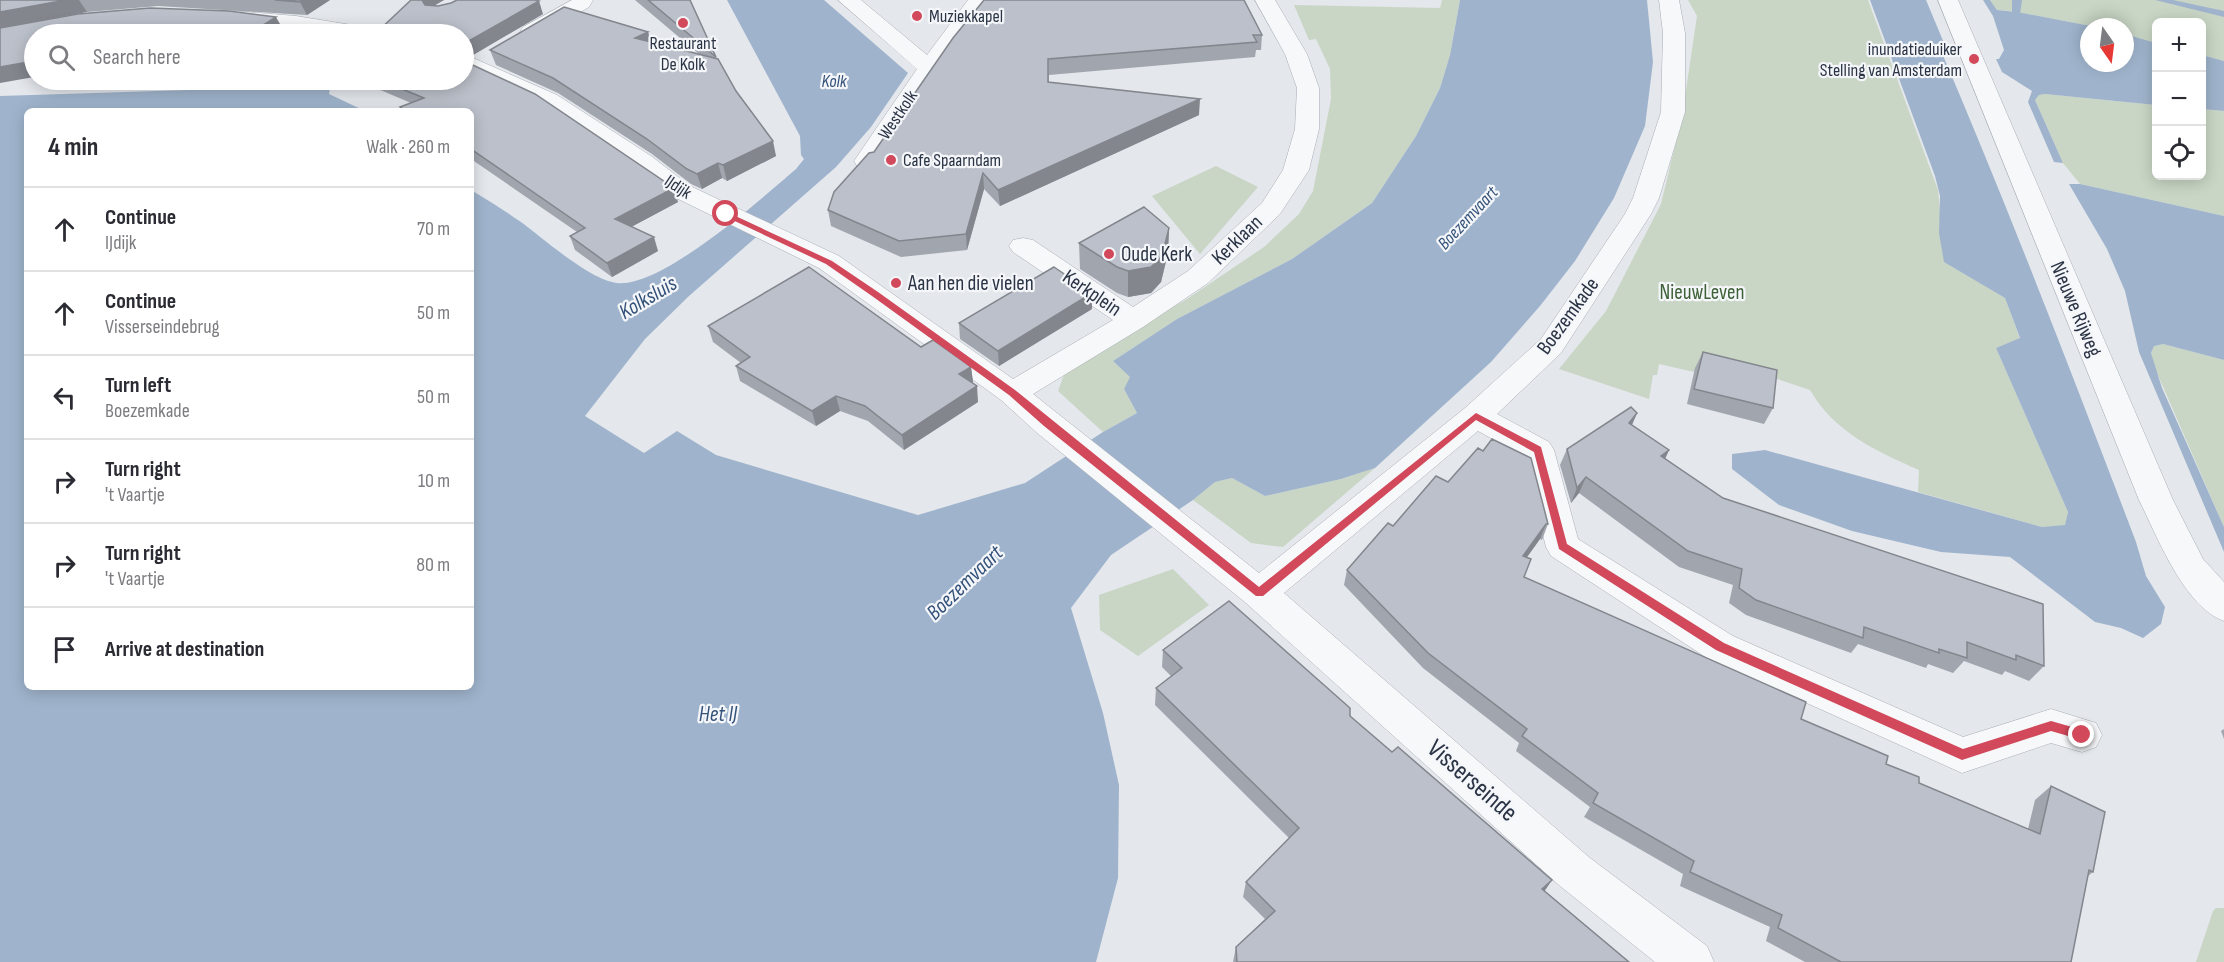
<!DOCTYPE html>
<meta charset="utf-8">
<style>
body{margin:0;font-family:"Sofia Sans Condensed",sans-serif;background:#f2f2f3;color:#2b2b33}
.controls{position:absolute;right:18px;top:18px;display:grid;overflow:hidden;border-radius:9px;box-shadow:0 3px 15px #0003}
.controls button{width:54px;height:54px;display:grid;place-items:center;padding:0;border:0;border-bottom:2px solid #e1e1e2;background:#fff;color:#2b2b33;font:30px sans-serif}
.compass{position:absolute;left:2080px;top:18px;width:54px;height:54px;border-radius:50%;background:#fff;box-shadow:0 3px 15px #0003;rotate:166deg}
.stop{position:absolute;width:18px;height:18px;margin:-14px;border:4px solid #d1495b;border-radius:50%;background:#fff}
.stop.end{background:#d1495b;border-color:#fff;box-shadow:0 2px 6px #0008}
.list{margin:0;padding:0;list-style:none}
h2{display:flex;justify-content:space-between;align-items:center;height:78px;margin:0;padding:0 24px;font-size:26px}
h2 small{font-size:20px;font-weight:400;color:#7c7c81}
.list li{display:grid;grid-template-columns:39px 1fr auto;gap:18px;align-items:center;box-sizing:border-box;height:84px;padding:0 24px;border-top:2px solid #e1e1e2}
.list b{display:block;font-size:22px;white-space:nowrap}
.list p{margin:0;font-size:20px;white-space:nowrap;color:#7c7c81}
.list em{font-size:20px;font-style:normal;color:#7c7c81}
.icon{flex:none;width:33px;height:33px;fill:none;stroke:currentColor;stroke-width:2;stroke-linecap:round;stroke-linejoin:round}
.map{position:relative;flex:none;width:2224px;height:962px;overflow:hidden}
.search{position:absolute;background:#fff;box-shadow:0 3px 15px #0003;left:24px;top:24px;width:450px;height:66px;display:flex;align-items:center;gap:15px;box-sizing:border-box;padding:0 21px;border-radius:33px;color:#7c7c81;font-size:22px}
.panel{position:absolute;background:#fff;box-shadow:0 3px 15px #0003;left:24px;top:108px;width:450px;height:582px;border-radius:9px}
.map>svg:first-child{display:block}
.green{fill:#c9d6c5}
.water{fill:#9fb4cc}
.lines{fill:none;stroke-linecap:round;stroke-linejoin:round}
.stream{fill:#9fb4cc;fill-rule:evenodd}
.minor-casing{stroke:#a9aeb7;stroke-width:1}
.minor{fill:#f7f8fa;fill-rule:evenodd}
.wall{fill:#a1a5ae}
.shaded-wall{fill:#83868d}
.building{fill:#bbc0ca;stroke:#83868d;stroke-width:1.5}
.route{fill:#d1495b}
.poi-dot{fill:#d1495b;stroke:#f4f6f9;stroke-width:2}
.labels{text-anchor:middle;dominant-baseline:central;stroke-width:4.5;stroke-linejoin:round;paint-order:stroke}
.far-poi-label{font-size:18px;fill:#2b3445;stroke:#f4f6f9;text-anchor:start}
.far-water-label{font-size:18px;font-style:italic;fill:#34527a;stroke:#f4f6f9}
.far-street-label{font-size:18px;fill:#2b3445;stroke:#f4f6f9}
.street-label{font-size:21px;fill:#2b3445;stroke:#f4f6f9}
.poi-label{font-size:21px;fill:#2b3445;stroke:#f4f6f9;text-anchor:start}
.park-label{font-size:21px;fill:#3f6138;stroke:#f4f6f9}
.water-label{font-size:22px;font-style:italic;fill:#34527a;stroke:#f4f6f9}
.near-street-label{font-size:26px;fill:#2b3445;stroke:#f4f6f9}
</style>
<div class="map">
<svg width="2224" height="962" viewBox="0 0 2224 962">
<rect width="100%" height="100%" fill="#e4e7ec"/>
<g class="green">
<path d="M1442 0H1460L1450 55 1440 88 1416 136 1372 203 1292 259 1177 319 1113 361 1131 377 1124 389 1137 413 1103 432 1058 391 1066 369 1187 299 1264 247 1299 214 1313 191 1331 99 1330 69 1316 39 1309 40 1294 5 1440 8Z"/>
<path d="M1688 0H1868L1938 190 1945 262 2005 298 2020 339 1996 348 2068 512 2065 526 2042 527 1918 492 1919 470C1876 451 1834 432 1810 390L1768 376 1696 368 1694 372 1659 364 1657 375H1653L1649 399 1559 369 1606 311 1661 204 1682 117 1697 16Z"/>
<path d="M1990 0H2224V61L2202 55V22H2156V43L2125 34V27H2096L2010 11 1997 10Z"/>
<path d="M2045 94 2156 105V176H2202V109L2224 111V216L2080 184 2063 163 2035 100 2039 95Z"/>
<path d="M1216 166 1258 187 1200 254 1152 196Z"/>
<path d="M2163 344 2224 360V527L2154 366 2151 353 2154 345Z"/>
<path d="M1375 468 1283 547 1251 543 1193 500 1215 482 1232 478 1265 496 1341 479Z"/>
<path d="M1173 569 1209 605 1138 656 1100 630 1099 595Z"/>
<path d="M2216 908H2224V962H2196L2213 911Z"/>
</g>
<g class="water">
<path d="M727 0H824L908 73 871 127 836 167 689 296 645 339 585 416 644 453 677 431 716 455 918 515 1025 483 1103 432 1137 413 1124 389 1130 377 1113 361 1177 319 1292 259 1372 203 1416 136 1440 88 1450 55 1460 0H1647L1653 62 1645 126 1614 198 1575 261 1540 306 1491 362 1375 468 1341 479 1265 496 1232 478 1215 482 1193 500 1111 555 1071 608 1103 713 1119 785 1118 878 1096 962H0V96L189 90 233 85 243 80H334L331 82 329 94 365 111H27V687H471V190C488 200 505 211 521 222 544 239 590 280 617 283 662 288 762 198 796 169L804 159 801 155 800 136Z"/>
<path d="M1870 0H1926L1944 43 1939 46C2009 210 2073 376 2136 542L2146 576 2165 607 2161 624 2143 638 2121 628 2095 622 2010 557 1941 552 1852 531 1779 505 1732 469V454L1765 450 2042 527 2065 525 2068 512 1996 348 2020 338 2005 298 1944 262 1939 233 1940 196 1935 176Z"/>
<path d="M1983 0H1990L1997 10 2017 12 2096 27H2089V63H2125V34L2156 43V105L2045 94 2039 95 2035 100 2063 163 2054 162 2028 102 2032 91 2002 72 1996 59H1999L2004 50 1993 16Z"/>
<path d="M2202 55 2224 61V111L2202 109Z"/>
<path d="M2069 184H2080L2224 216V360L2163 344 2154 346 2151 353 2162 388 2224 527V552L2139 352 2125 291 2107 249Z"/>
</g>
<g class="lines">
<g class="stream">
<path d="M2012 0H2022L2020 14 2012 12Z"/>
<path d="M2155 0H2173L2224 11V17Z"/>
</g>
<defs>
<g id="minor">
<path d="M572 0H593L589 7 539 37 531 38 523 37 520 32 523 27Z"/>
<path d="M838 0H861L927 55 968 0H989L938 71 875 166 866 168 857 166 854 161 917 69Z"/>
<path d="M1255 0H1275L1307 54 1319 88V129L1309 170 1280 214 1208 283 1143 327 1033 394 1259 573 1465 408 1541 339 1625 214 1633 198 1661 112 1663 33 1659 0H1679L1685 33V112L1659 198 1651 214 1561 353 1497 414 1549 442 1554 450 1578 539 1733 636 1963 737 2051 709 2096 723 2102 735 2096 747 2082 752 2051 743 1962 773 1707 658 1551 556 1546 547 1523 456 1478 431 1284 593 1590 858 1707 946 1714 962H1655L1560 886 1246 603 1036 432 1001 400 819 268 672 196 633 166 541 105 464 69V54L557 95 651 156 690 186 839 256 1013 379 1113 320 1013 252 1009 246 1013 240 1023 238 1033 240 1133 307 1188 271 1262 203 1283 170 1295 129 1297 88 1285 54Z"/>
<path d="M1938 0H1958L2173 500 2203 559 2224 582V621C2184 607 2157 536 2139 500Z"/>
<path d="M234 11 296 16 370 28 378 29 381 34H333L227 21 223 17 227 13Z"/>
</g>
</defs>
<use href="#minor" class="minor-casing"/>
<use href="#minor" class="minor"/>
</g>
<g class="wall">
<path d="M0 0H330L307 15 158 6 87 12Z"/>
<path d="M411 0H444L434 6 543 14 473 55 464 52V34Z"/>
<path d="M635 0H690L717 59 776 156 727 181 722 178 702 189 691 184 652 154 558 93 496 65 490 50 648 32 650 42 699 54Z"/>
<path d="M1262 35 1261 50H1256L1255 57 1049 75V82L1199 115 1000 206 984 189 967 250 901 257 831 226 828 210 874 152 953 38Z"/>
<path d="M369 80H464L678 202 631 227 658 251 612 277 575 250 570 236 577 232 471 159V111H402L400 107 411 103 378 89 376 86 371 84Z"/>
<path d="M1169 228 1168 253 1161 282 1151 293 1128 297 1117 293 1080 269 1079 243Z"/>
<path d="M1092 293V309L999 366 960 339 959 323Z"/>
<path d="M708 326 921 347 971 367 973 382 972 383 978 402 904 450 868 421 840 411 816 426 740 381 736 366 741 363 713 342Z"/>
<path d="M1703 352 1773 408 1764 424 1687 404 1695 368Z"/>
<path d="M1637 413 1632 425 1669 450 1665 458 1723 498 2044 666 2029 681 2005 671 2002 675 1964 661 1953 673 1928 664 1926 668 1858 644 1851 653 1746 615 1729 603 1733 585 1679 567 1579 493 1571 503 1560 465 1567 449Z"/>
<path d="M1448 482 1548 524 1542 540 1540 539 1527 557 1524 577 1886 764 1919 783 2028 829 2035 800 2051 786 2093 872 2088 876 2071 962H1805L1766 941 1770 927 1680 886 1683 874 1584 817 1590 807 1516 751 1519 743 1423 668 1344 585 1347 570 1393 526Z"/>
<path d="M1163 650 1350 716 1545 891 1629 962H1233L1236 947 1265 919 1243 897 1246 882 1289 838 1155 705 1156 688 1171 676 1162 667Z"/>
<path d="M2224 729V739L2221 731Z"/>
</g>
<g class="shaded-wall">
<path d="M66 0H79L87 12 0 28V12Z"/>
<path d="M302 0H330L307 15 300 2Z"/>
<path d="M422 0H444L426 10Z"/>
<path d="M539 1 543 14 473 55 467 42Z"/>
<path d="M276 17 284 31 278 34H249Z"/>
<path d="M648 32 652 47 635 38Z"/>
<path d="M34 61V77L0 83V67Z"/>
<path d="M1200 99 1199 115 1000 206 998 190Z"/>
<path d="M773 141 776 156 727 181 723 165Z"/>
<path d="M718 163 722 178 702 189 697 174Z"/>
<path d="M983 173 984 189 967 250 966 234Z"/>
<path d="M674 188 678 202 620 233 615 219Z"/>
<path d="M1169 228 1168 253 1161 282 1151 293 1128 297V271Z"/>
<path d="M654 237 658 251 612 277 607 263Z"/>
<path d="M1092 293V309L999 366 998 351Z"/>
<path d="M971 367 973 382 961 390 959 374Z"/>
<path d="M977 386 978 402 904 450 902 435Z"/>
<path d="M836 396 840 411 816 426 812 411Z"/>
<path d="M1637 413 1630 429 1629 423Z"/>
<path d="M1669 450 1662 466 1661 456Z"/>
<path d="M1586 477 1579 493 1571 503 1577 488Z"/>
<path d="M1546 524 1540 539 1517 571 1523 556Z"/>
<path d="M1552 880 1542 895V889Z"/>
</g>
<g class="building">
<path d="M0 0H66L0 12Z"/>
<path d="M275 0H302L300 2Z"/>
<path d="M411 0H422L425 5 438 6 451 3 457 0H535L539 1 467 42 464 41V34H375Z"/>
<path d="M648 0H690L716 57Z"/>
<path d="M984 0H1244L1262 35H1253L1257 42 1048 59V82L1200 99 998 190 983 173 966 234 899 241 828 210 834 192 869 153 874 152 953 38Z"/>
<path d="M564 7 648 32 635 38 718 59 736 91 773 141 723 165 718 163 697 174 687 169 647 139 553 78 490 50Z"/>
<path d="M150 8 229 11 276 17 249 34H34V61L0 67V28L78 14Z"/>
<path d="M464 61 535 94 674 188 615 219 654 237 607 263 570 236 585 228 471 149V111H406L400 107 424 98 380 80H464Z"/>
<path d="M1144 207 1169 228 1162 256 1151 267 1128 271 1117 267 1079 243Z"/>
<path d="M809 267 921 347 933 340 971 367 959 374 977 386 902 435 865 406 836 396 812 411 736 366 750 357 708 326Z"/>
<path d="M1054 267 1092 293 998 351 959 323Z"/>
<path d="M1703 352 1777 370 1773 408 1694 389Z"/>
<path d="M1631 407 1637 413 1629 423 1669 450 1661 456 1723 498 2043 604 2044 666 2016 655V660L1967 642V658L1939 649V653L1864 627 1863 638 1756 600 1739 588 1742 569 1688 551 1586 477 1577 488 1567 449Z"/>
<path d="M1492 439 1531 458 1548 524H1546L1523 556 1531 559 1524 577 1806 702 1801 719 1888 756 1886 764 1919 777V783L2040 834 2051 786 2105 812 2093 872 2089 870 2071 962H1841L1778 928 1782 915 1690 872 1694 861 1593 803 1598 793 1522 736 1527 729 1428 653 1347 570 1388 523 1393 526 1436 476 1448 482 1478 448 1483 451Z"/>
<path d="M1229 601 1350 708V716L1392 752 1398 747 1552 880 1542 889 1629 962H1237L1236 947 1275 911 1246 882 1299 828 1156 688 1182 668 1163 650Z"/>
</g>
<path class="route" d="M724 213H729L832 261 878 292 1015 390 1259 587 1476 413 1541 447 1567 544 1724 643 1963 749 2051 721 2086 731 2088 735 2082 740 2051 731 1962 760 1716 650 1559 549 1534 452 1476 420 1263 596H1256L1044 426 1009 395 872 296 826 264 724 216Z"/>
<g class="poi-dot">
<circle cx="917" cy="16" r="6"/>
<circle cx="683" cy="23" r="6"/>
<circle cx="1974" cy="59" r="6"/>
<circle cx="891" cy="160" r="6"/>
<circle cx="1109" cy="254" r="6"/>
<circle cx="896" cy="283" r="6"/>
</g>
<g class="labels">
<g class="far-poi-label">
<text x="929" y="16">Muziekkapel</text>
<text x="683" y="43" text-anchor="middle">Restaurant<tspan x="683" dy="21">De Kolk</tspan></text>
<text x="1962" y="49" text-anchor="end">inundatieduiker<tspan x="1962" dy="21">Stelling van Amsterdam</tspan></text>
<text x="903" y="160">Cafe Spaarndam</text>
</g>
<g class="far-water-label">
<text x="834" y="81">Kolk</text>
<text transform="translate(1468 218) rotate(-47)">Boezemvaart</text>
</g>
<g class="far-street-label">
<text transform="translate(898 115) rotate(-56)">Westkolk</text>
<text transform="translate(678 187) rotate(34)">IJdijk</text>
</g>
<g class="street-label">
<text transform="translate(1237 240) rotate(-44)">Kerklaan</text>
<text transform="translate(1092 293) rotate(34)">Kerkplein</text>
<text transform="translate(2076 309) rotate(67)">Nieuwe Rijweg</text>
<text transform="translate(1568 316) rotate(-54)">Boezemkade</text>
</g>
<g class="poi-label">
<text x="1121" y="254">Oude Kerk</text>
<text x="908" y="283">Aan hen die vielen</text>
</g>
<g class="park-label">
<text x="1702" y="292">NieuwLeven</text>
</g>
<g class="water-label">
<text transform="translate(648 298) rotate(-31)">Kolksluis</text>
<text transform="translate(965 583) rotate(-44)">Boezemvaart</text>
<text x="718" y="714">Het IJ</text>
</g>
<g class="near-street-label">
<text transform="translate(1472 781) rotate(41)">Visserseinde</text>
</g>
</g>
</svg>
<div class="controls">
<button>+</button>
<button>−</button>
<button><svg class="icon" aria-label="locate" viewBox="0 0 24 24"><circle cx="12" cy="12" r="6"/><path d="M12 2v4M12 18v4M2 12h4M18 12h4"/></svg></button>
</div>
<svg class="compass" viewBox="-18 -18 36 36"><path d="M0-13l5 13h-10z" fill="#e53935"/><path d="M0 13l5-13h-10z" fill="#7c7c81"/></svg>
<div class="stop" style="left:726px;top:214px"></div>
<div class="stop end" style="left:2082px;top:735px"></div>
<div class="search"><svg class="icon" aria-label="search" viewBox="0 0 24 24"><circle cx="10" cy="10" r="6"/><path d="M15 15l6 6"/></svg>Search here</div>
<section class="panel">
<h2>4 min<small>Walk · 260 m</small></h2>
<ul class="list">
<li><svg class="icon" aria-label="ahead" viewBox="0 0 24 24"><path d="M12 20V5M6 11l6-6 6 6"/></svg><div><b>Continue</b><p>IJdijk</p></div><em>70 m</em></li>
<li><svg class="icon" aria-label="ahead" viewBox="0 0 24 24"><path d="M12 20V5M6 11l6-6 6 6"/></svg><div><b>Continue</b><p>Visserseindebrug</p></div><em>50 m</em></li>
<li><svg class="icon" aria-label="left" viewBox="0 0 24 24"><path d="M17 20v-9H6M10 6l-5 5 5 5"/></svg><div><b>Turn left</b><p>Boezemkade</p></div><em>50 m</em></li>
<li><svg class="icon" aria-label="right" viewBox="0 0 24 24"><path d="M7 20v-9h11M14 6l5 5-5 5"/></svg><div><b>Turn right</b><p>'t Vaartje</p></div><em>10 m</em></li>
<li><svg class="icon" aria-label="right" viewBox="0 0 24 24"><path d="M7 20v-9h11M14 6l5 5-5 5"/></svg><div><b>Turn right</b><p>'t Vaartje</p></div><em>80 m</em></li>
<li><svg class="icon" aria-label="arrive" viewBox="0 0 24 24"><path d="M6 21V4h12l-3 4 3 4H6"/></svg><div><b>Arrive at destination</b></div></li>
</ul>
</section>
</div>
